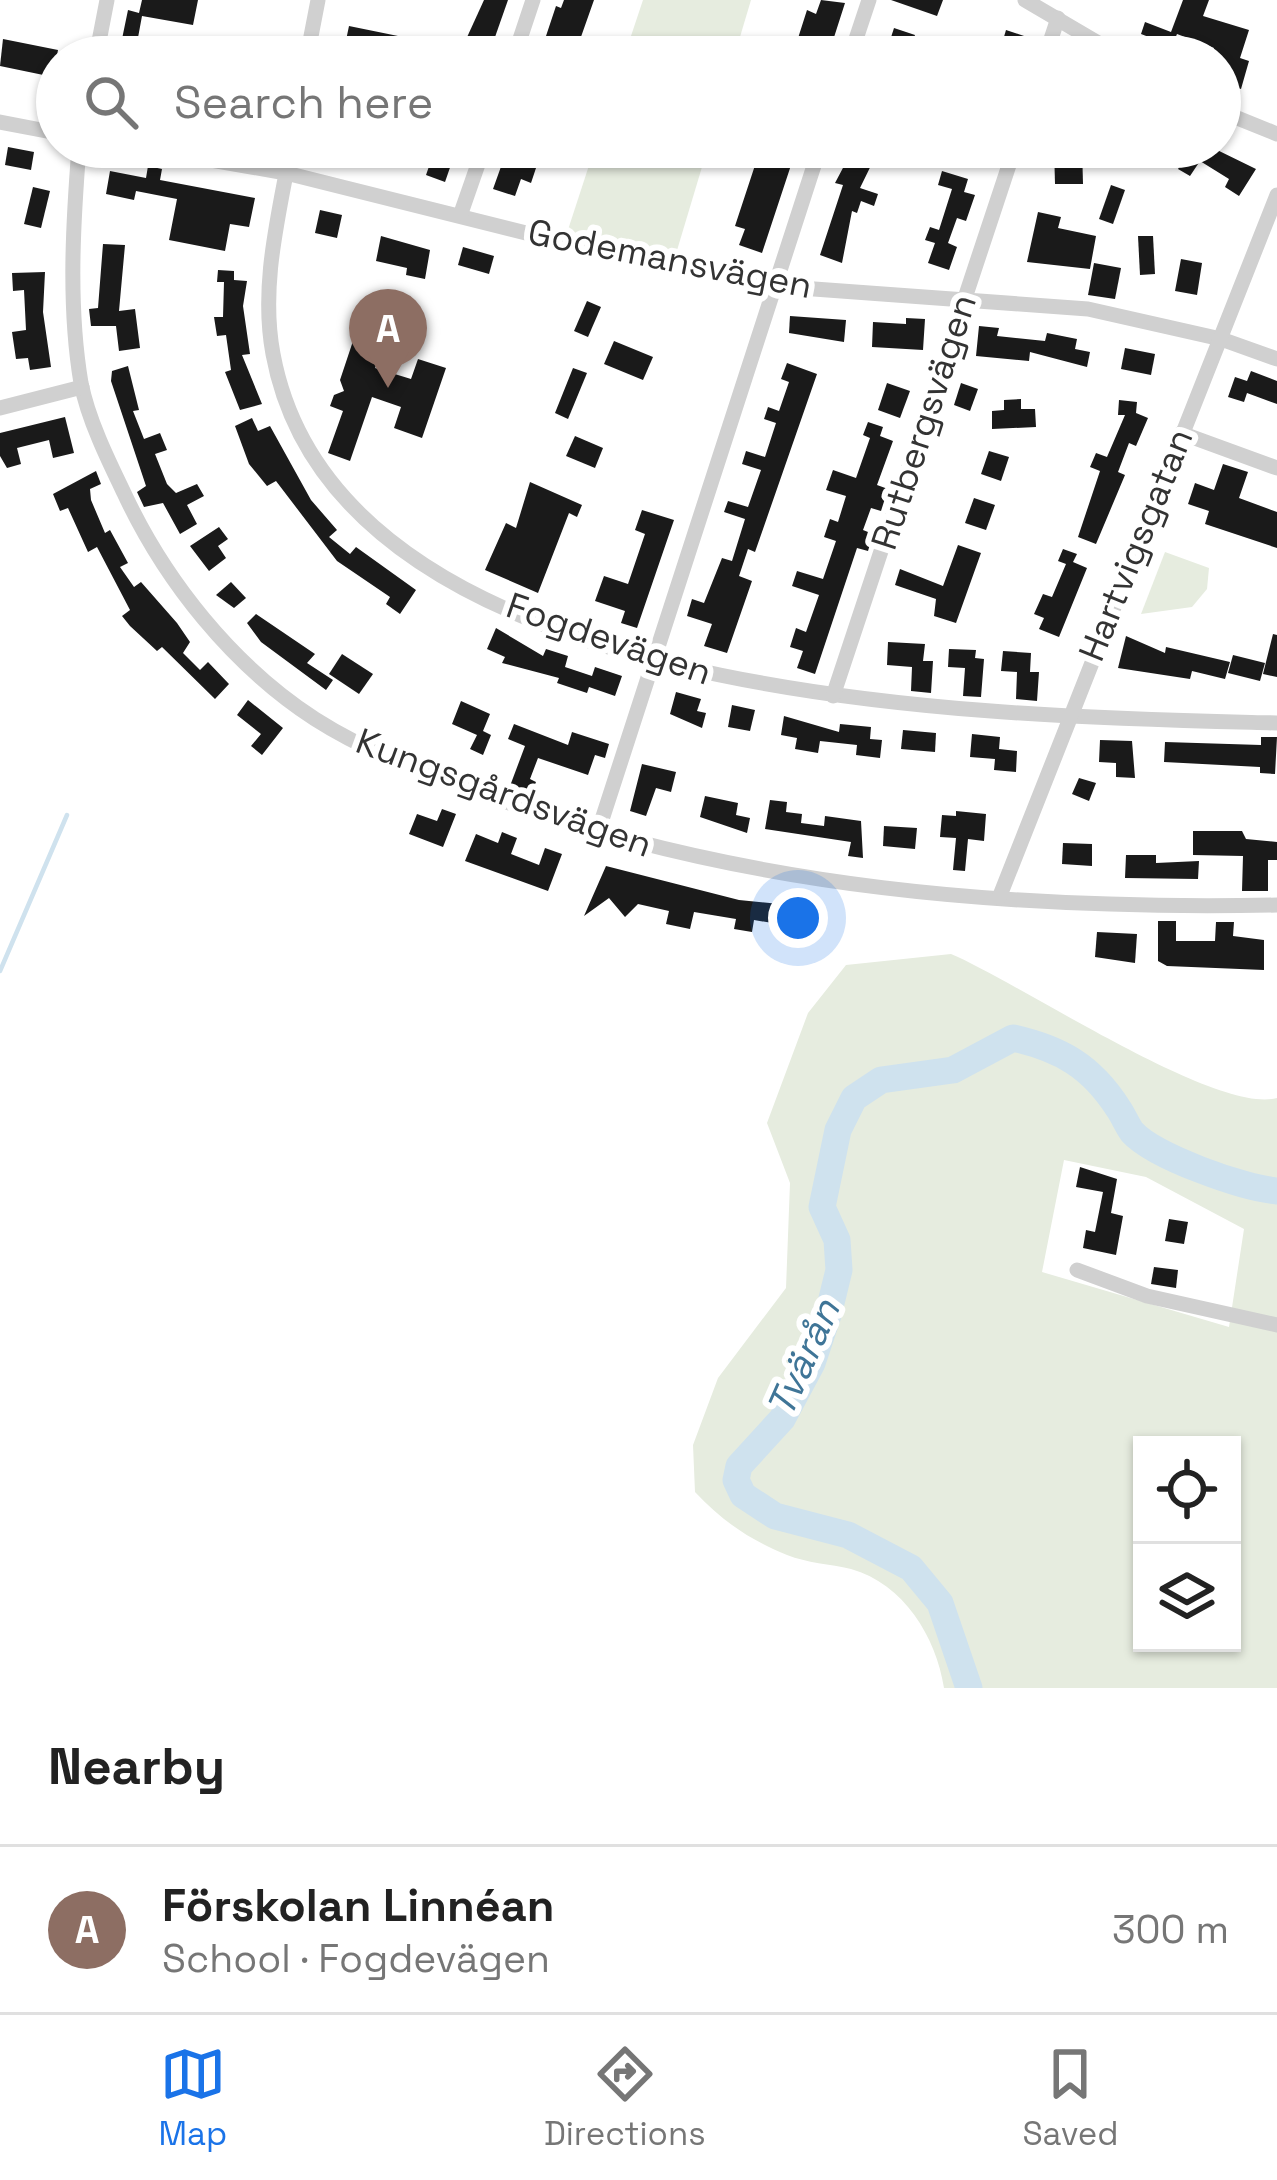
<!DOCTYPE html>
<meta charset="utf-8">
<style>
body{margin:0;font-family:"Space Grotesk",sans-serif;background:#f6f6f6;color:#222}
.controls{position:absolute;right:36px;bottom:36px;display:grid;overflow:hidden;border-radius:0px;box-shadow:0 3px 9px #0004}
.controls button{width:108px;height:108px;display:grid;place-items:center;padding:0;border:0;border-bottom:3px solid #e0e0e0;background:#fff;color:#222;font:60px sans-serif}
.you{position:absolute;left:798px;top:918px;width:42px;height:42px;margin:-30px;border:9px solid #fff;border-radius:50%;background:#1a73e8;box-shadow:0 0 0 18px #1a73e833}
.badge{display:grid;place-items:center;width:78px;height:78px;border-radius:50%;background:#1a73e8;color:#fff;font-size:39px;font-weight:700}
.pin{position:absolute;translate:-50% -99px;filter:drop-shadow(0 3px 6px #0008)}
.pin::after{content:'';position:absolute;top:63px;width:42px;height:36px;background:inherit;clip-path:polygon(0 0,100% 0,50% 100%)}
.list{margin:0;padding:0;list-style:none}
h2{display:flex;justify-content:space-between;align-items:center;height:156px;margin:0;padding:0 48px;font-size:51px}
h2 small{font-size:39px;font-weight:400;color:#767676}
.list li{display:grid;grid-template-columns:78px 1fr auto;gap:36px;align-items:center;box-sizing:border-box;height:168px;padding:0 48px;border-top:3px solid #e0e0e0}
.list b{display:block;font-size:45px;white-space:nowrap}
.list p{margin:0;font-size:39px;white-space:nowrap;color:#767676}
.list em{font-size:39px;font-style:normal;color:#767676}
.icon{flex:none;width:66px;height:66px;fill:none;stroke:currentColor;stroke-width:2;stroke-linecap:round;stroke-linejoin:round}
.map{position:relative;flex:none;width:1277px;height:1688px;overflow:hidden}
.search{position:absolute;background:#fff;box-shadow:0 3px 9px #0004;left:36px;right:36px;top:36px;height:132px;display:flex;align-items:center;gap:30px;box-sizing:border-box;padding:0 42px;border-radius:66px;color:#767676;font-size:45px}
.sheet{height:324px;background:#fff}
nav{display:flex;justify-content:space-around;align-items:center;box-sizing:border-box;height:168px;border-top:3px solid #e0e0e0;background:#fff;font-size:33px;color:#767676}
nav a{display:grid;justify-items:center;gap:6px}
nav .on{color:#1a73e8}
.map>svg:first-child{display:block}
.green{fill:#e6ecdf;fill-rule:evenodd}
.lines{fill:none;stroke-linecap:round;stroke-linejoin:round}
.stream{stroke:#cfe2ee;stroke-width:4.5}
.river{stroke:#cfe2ee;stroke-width:27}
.building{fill:#1a1a1a}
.minor{stroke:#d0d0d0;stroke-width:15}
.labels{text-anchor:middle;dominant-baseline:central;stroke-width:12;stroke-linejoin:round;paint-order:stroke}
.street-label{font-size:36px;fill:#333;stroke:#fff}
.water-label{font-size:39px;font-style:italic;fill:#3f7597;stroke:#fff}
</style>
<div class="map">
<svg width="1277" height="1688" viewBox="0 0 1277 1688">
<rect width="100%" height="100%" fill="#fff"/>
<g class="green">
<path d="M643 0H751L734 57H624Z"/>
<path d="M595 147H708L672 267 564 242Z"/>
<path d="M1165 552 1209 568 1207 589 1192 607 1141 614Z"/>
<path d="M951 954C1018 982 1216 1115 1277 1098V1688H944C936 1637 904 1584 851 1569 830 1564 807 1563 787 1555 750 1540 722 1521 695 1492L693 1445 718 1378 786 1288 790 1183 767 1123 808 1013 846 965ZM1064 1160 1146 1177 1244 1229 1229 1327 1042 1272ZM1142 1445H1232V1643H1142Z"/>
</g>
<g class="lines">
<path class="stream" d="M0 971 67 815"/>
<path class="river" d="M969 1688 940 1603 911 1568 848 1535 775 1516 743 1495 736 1480 739 1466 782 1419 812 1363 828 1315 839 1270 837 1240 822 1207 838 1130 854 1098 881 1080 953 1070 1013 1038C1061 1049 1091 1066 1118 1108 1123 1115 1127 1125 1132 1132 1155 1157 1243 1188 1277 1191"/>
</g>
<g class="building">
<path d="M142 0H198L193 25 142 16 137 43 122 39 128 10 139 13Z"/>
<path d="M484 0H508L488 57H458Z"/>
<path d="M564 0H594L576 51 566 47 563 57H539L556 6 561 8Z"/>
<path d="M821 0 845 3 828 56 792 57 807 10 816 14Z"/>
<path d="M891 0H943L937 16Z"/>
<path d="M1183 0H1209L1203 16 1249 30 1240 58 1249 61 1241 89 1220 83V57H1211L1214 48 1177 34 1172 46 1141 34 1145 22 1171 32Z"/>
<path d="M349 26 398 36 393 57H328L331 43 345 45Z"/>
<path d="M894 28 915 35 908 57 886 53Z"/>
<path d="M1006 30 1027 37 1021 57H998Z"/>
<path d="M3 39 58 50 53 77 0 66Z"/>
<path d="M8 147 34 152 31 170 5 165Z"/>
<path d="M508 147H543L531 183 521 179 515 196 493 189Z"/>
<path d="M761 147H797L762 253 739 245 745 229 735 226Z"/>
<path d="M854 147H880L860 188 878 194 874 206 861 201 857 213 852 211 842 263 820 255 843 185 835 183Z"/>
<path d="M950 147H991L986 162Z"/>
<path d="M1054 147H1082L1083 184H1055Z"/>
<path d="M1159 147H1211L1256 169 1239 196 1225 187 1229 179 1200 161 1190 176 1178 169 1183 161Z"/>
<path d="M435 149 454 156 445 182 426 175Z"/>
<path d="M148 166 162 169 160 180 255 198 249 227 230 224 225 251 169 240 177 199 136 191 134 200 106 194 110 171 146 178Z"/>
<path d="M942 171 968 179 964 192 975 195 966 221 957 218 948 243 957 247 949 270 928 263 935 243 925 240 930 227 939 230 952 189 938 185Z"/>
<path d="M1111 185 1125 190 1113 224 1099 219Z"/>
<path d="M33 187 50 191 41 228 24 224Z"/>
<path d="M320 210 342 215 337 238 315 233Z"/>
<path d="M1038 212 1061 217 1058 228 1096 236 1090 269 1027 262Z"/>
<path d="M381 236 430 250 425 279 406 275 407 268 376 261Z"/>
<path d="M1138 236H1153L1155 274 1140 275Z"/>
<path d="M103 244 125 245 119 311 135 309 140 348 119 351 116 326H91L89 309 98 308Z"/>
<path d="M463 247 494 256 489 274 458 265Z"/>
<path d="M1181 259 1202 263 1197 295 1175 291Z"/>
<path d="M1094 263 1121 268 1115 299 1088 295Z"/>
<path d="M218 270 234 271V280L247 281 243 306 250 354 242 355 262 404 240 410 225 372 231 370 226 335 217 336 214 317H223L224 282H217Z"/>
<path d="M45 272 43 312 51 367 30 370 28 358 16 359 12 332 26 330 24 290 13 291 12 273Z"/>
<path d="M587 301 601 307 588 337 574 331Z"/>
<path d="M790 316 846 320 844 342 789 333Z"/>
<path d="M906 318 925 319 923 350 872 347 873 322 906 324Z"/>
<path d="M979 326 999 328 997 336 1045 341 1047 333 1077 339 1075 349 1090 352 1087 367 1030 352 1029 361 976 356Z"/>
<path d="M354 338 382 347 375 368 411 379 418 359 446 368 422 438 394 428 401 407 372 397 350 461 328 453 343 411 330 406 334 395 344 391 340 380Z"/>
<path d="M614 341 653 357 643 380 604 364Z"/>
<path d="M1125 348 1155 354 1151 375 1121 369Z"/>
<path d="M787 363 817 374 755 552 748 549 739 576 752 581 727 653 704 646 712 624 687 616 692 599 704 603 722 558 732 561 745 519 724 512 728 501 748 507 761 470 742 464 746 451 765 457 776 423 764 419 768 407 779 411 789 382 781 379Z"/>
<path d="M128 366 139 410 133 411 144 439 160 433 167 450 155 454 167 484 176 493 197 484 204 496 187 505 197 524 180 534 163 503 144 507 137 492 146 486 111 381 112 371Z"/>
<path d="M573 368 587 373 568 419 555 413Z"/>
<path d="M1251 371 1277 381V404L1247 393 1244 402 1228 397 1235 377 1247 381Z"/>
<path d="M887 383 910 391 900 418 878 410Z"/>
<path d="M961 383 978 389 970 411 954 405Z"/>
<path d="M1021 399V409H1035L1036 427 992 429V411L1004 410V400Z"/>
<path d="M1119 400 1137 402 1136 413 1148 418 1136 446 1129 443 1118 472 1125 475 1096 544 1078 537 1100 471 1090 467 1096 453 1107 457 1125 415H1118Z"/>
<path d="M65 417 74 453 53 458 49 440 17 448 21 464 7 468 0 456V433Z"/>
<path d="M252 418 258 431 270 426 311 500 337 530 329 537 350 554 356 547 416 590 400 614 386 604 390 597 337 561 276 481 267 486 249 464 235 426Z"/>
<path d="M868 422 883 427 880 436 893 441 877 485 888 489 881 511 871 508 863 530 873 534 868 551 857 548 815 674 797 668 803 651 790 647 796 628 806 632 819 595 792 586 797 571 823 579 836 541 824 537 830 519 838 522 846 496 826 490 833 470 856 478 870 438 863 435Z"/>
<path d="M575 436 603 448 595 468 566 456Z"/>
<path d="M989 451 1009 457 1001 481 981 474Z"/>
<path d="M1223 464 1248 472 1239 498 1277 512V548L1205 524 1209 511 1188 504 1195 483 1214 490Z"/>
<path d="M96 471 101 484 90 489 91 500 105 533 110 530 128 563 120 567 134 587 141 582 177 623 190 642 183 653 200 670 208 662 229 684 215 699 162 647 157 651 130 626 122 616 130 610 97 547 88 552 68 508 60 511 53 494Z"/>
<path d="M530 482 582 505 577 517 569 513 538 593 485 570 506 523 516 528Z"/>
<path d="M974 498 995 505 986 530 965 523Z"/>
<path d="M642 510 674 520 637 628 621 623 625 611 595 601 604 576 628 584 645 534 635 530Z"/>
<path d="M219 527 228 539 218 546 226 558 209 571 190 546Z"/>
<path d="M958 545 981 553 956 623 934 616 936 599 895 585 900 569 943 586Z"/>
<path d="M1063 549 1077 554 1073 562 1087 568 1059 637 1039 629 1044 618 1034 614 1043 594 1052 597 1066 564 1058 561Z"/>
<path d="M231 582 246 598 234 608 216 595Z"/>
<path d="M256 614 315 654 307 663 333 680 326 690 261 642 247 623Z"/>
<path d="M496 628 543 656 546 649 568 656 565 667 592 676 595 667 622 676 615 696 589 687 587 693 557 683 559 678 502 663 505 657 487 649Z"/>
<path d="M1273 634 1277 635V677L1263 674Z"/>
<path d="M1126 636 1165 653 1166 647 1230 662 1225 679 1192 671 1190 679 1118 668Z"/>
<path d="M888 642 925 644 923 661H933L931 693 911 691 912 667 887 665Z"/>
<path d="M949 649 976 650 975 658 984 659 981 697 963 696 965 668 948 667Z"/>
<path d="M1003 651 1031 653 1030 672H1039L1037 701 1016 699 1017 672 1001 671Z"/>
<path d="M342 654 373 674 359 694 329 674Z"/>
<path d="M1233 655 1265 663 1260 681 1228 673Z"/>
<path d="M676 692 701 699 697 711 706 713 702 728 670 714Z"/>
<path d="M248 700 283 728 262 755 251 746 261 734 237 715Z"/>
<path d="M461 701 490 714 483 731 491 735 483 755 470 749 477 735 452 724Z"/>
<path d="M732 705 755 710 750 731 728 727Z"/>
<path d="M784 716 839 732 840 724 871 727 870 739 882 740 880 758 856 755 857 745 820 741 818 753 795 749 797 738 781 735Z"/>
<path d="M514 724 568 745 572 732 609 744 605 758 595 755 588 775 538 758 530 779 536 782 531 794 510 786 525 746 508 739Z"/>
<path d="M903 730 936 733 935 752 901 749Z"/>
<path d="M972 734 1000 737 999 749 1017 751 1016 772 994 770 995 759 970 757Z"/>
<path d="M1261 737H1277L1275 774 1260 773V767L1164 762 1165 742 1261 745Z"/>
<path d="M1100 740 1132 741 1135 778 1116 777V763L1099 762Z"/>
<path d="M642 764 676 772 671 792 656 788 646 816 630 811Z"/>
<path d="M1079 778 1096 783 1089 801 1072 794Z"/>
<path d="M705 796 738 803 736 815 750 818 747 833 700 817Z"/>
<path d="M770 800 787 802 786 812 802 814 801 823 824 826 825 816 861 821 863 858 848 856 851 842 765 829Z"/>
<path d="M442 809 456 814 443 847 409 834 417 814 437 821Z"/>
<path d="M956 811 986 814 984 841 968 839 965 871 953 870 956 838 940 837 942 815 956 816Z"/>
<path d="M884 826 917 828 915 849 883 846Z"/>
<path d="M1193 831H1242L1246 839 1277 842V860H1268V891H1242L1243 856 1193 855Z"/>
<path d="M502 832 517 838 511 854 539 865 545 848 562 854 548 891 465 861 476 834 498 843Z"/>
<path d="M1063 843 1092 844V866L1062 864Z"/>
<path d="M1126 855H1156V863L1199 861 1198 879 1125 878Z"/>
<path d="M606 866 739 900 820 908 814 943 800 940 802 928 754 920 752 932 734 929 736 919 694 912 690 929 666 924 669 911 638 904 625 917 609 898 584 916Z"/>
<path d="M1158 921H1176V941H1215L1216 922H1234L1233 936 1264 940V970L1167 966 1158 961Z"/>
<path d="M1097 932 1137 934 1135 963 1095 957Z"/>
<path d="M1080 1167 1117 1179 1111 1213 1123 1216 1116 1255 1083 1248 1086 1230 1095 1232 1103 1192 1076 1187Z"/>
<path d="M1169 1219 1188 1222 1184 1244 1165 1241Z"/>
<path d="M1154 1267 1178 1270 1176 1288 1151 1284Z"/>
</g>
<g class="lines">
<g class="minor">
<path d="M1025 0 1122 57"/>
<path d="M96 57 107 0"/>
<path d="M307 57 318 0"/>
<path d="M514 57 533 0"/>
<path d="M850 57 869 0"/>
<path d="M1045 57 1058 18"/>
<path d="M1220 111 1277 134"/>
<path d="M0 122 57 133"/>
<path d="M79 147C73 224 68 306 81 383 88 419 108 460 124 493 165 581 232 665 315 719 373 756 434 776 498 799 748 889 1013 910 1277 905"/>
<path d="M136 147 286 173 602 252 773 286 1088 309 1221 339 1277 359"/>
<path d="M291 147C279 215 260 285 273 354 339 711 999 716 1277 723"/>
<path d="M461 213 484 147"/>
<path d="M0 408 82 387"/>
<path d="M1181 433 1277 468"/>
<path d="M833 696 1015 147"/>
<path d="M597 835 820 147"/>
<path d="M999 898 1277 195"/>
<path d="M1077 1270 1147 1296 1277 1325"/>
</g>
</g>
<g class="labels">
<g class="street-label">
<text transform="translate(670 259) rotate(11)">Godemansvägen</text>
<text transform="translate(924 422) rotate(-72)">Rutbergsvägen</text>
<text transform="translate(1136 545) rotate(-68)">Hartvigsgatan</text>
<text transform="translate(609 639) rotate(19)">Fogdevägen</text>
<text transform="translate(504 793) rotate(20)">Kungsgårdsvägen</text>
</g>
<g class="water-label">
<text transform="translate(803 1358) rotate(-66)">Tvärån</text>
</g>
</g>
</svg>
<div class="controls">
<button><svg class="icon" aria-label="locate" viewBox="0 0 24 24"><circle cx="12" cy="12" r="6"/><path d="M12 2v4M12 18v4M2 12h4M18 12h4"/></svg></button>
<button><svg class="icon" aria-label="layers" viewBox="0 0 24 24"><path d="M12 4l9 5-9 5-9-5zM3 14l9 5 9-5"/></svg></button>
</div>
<div class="you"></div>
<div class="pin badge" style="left:388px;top:388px;background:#8d6e63">A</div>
<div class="search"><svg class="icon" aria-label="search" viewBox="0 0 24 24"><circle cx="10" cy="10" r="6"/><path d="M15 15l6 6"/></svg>Search here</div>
</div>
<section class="sheet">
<h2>Nearby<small></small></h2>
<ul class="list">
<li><span class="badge" style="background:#8d6e63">A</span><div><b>Förskolan Linnéan</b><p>School · Fogdevägen</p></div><em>300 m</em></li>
</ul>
</section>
<nav>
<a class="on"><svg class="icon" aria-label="map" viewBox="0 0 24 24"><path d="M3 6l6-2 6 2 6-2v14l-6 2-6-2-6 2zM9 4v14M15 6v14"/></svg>Map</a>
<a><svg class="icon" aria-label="directions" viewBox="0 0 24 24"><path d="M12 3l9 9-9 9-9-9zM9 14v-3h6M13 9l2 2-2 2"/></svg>Directions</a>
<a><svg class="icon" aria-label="saved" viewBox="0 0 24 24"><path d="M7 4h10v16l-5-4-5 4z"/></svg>Saved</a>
</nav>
